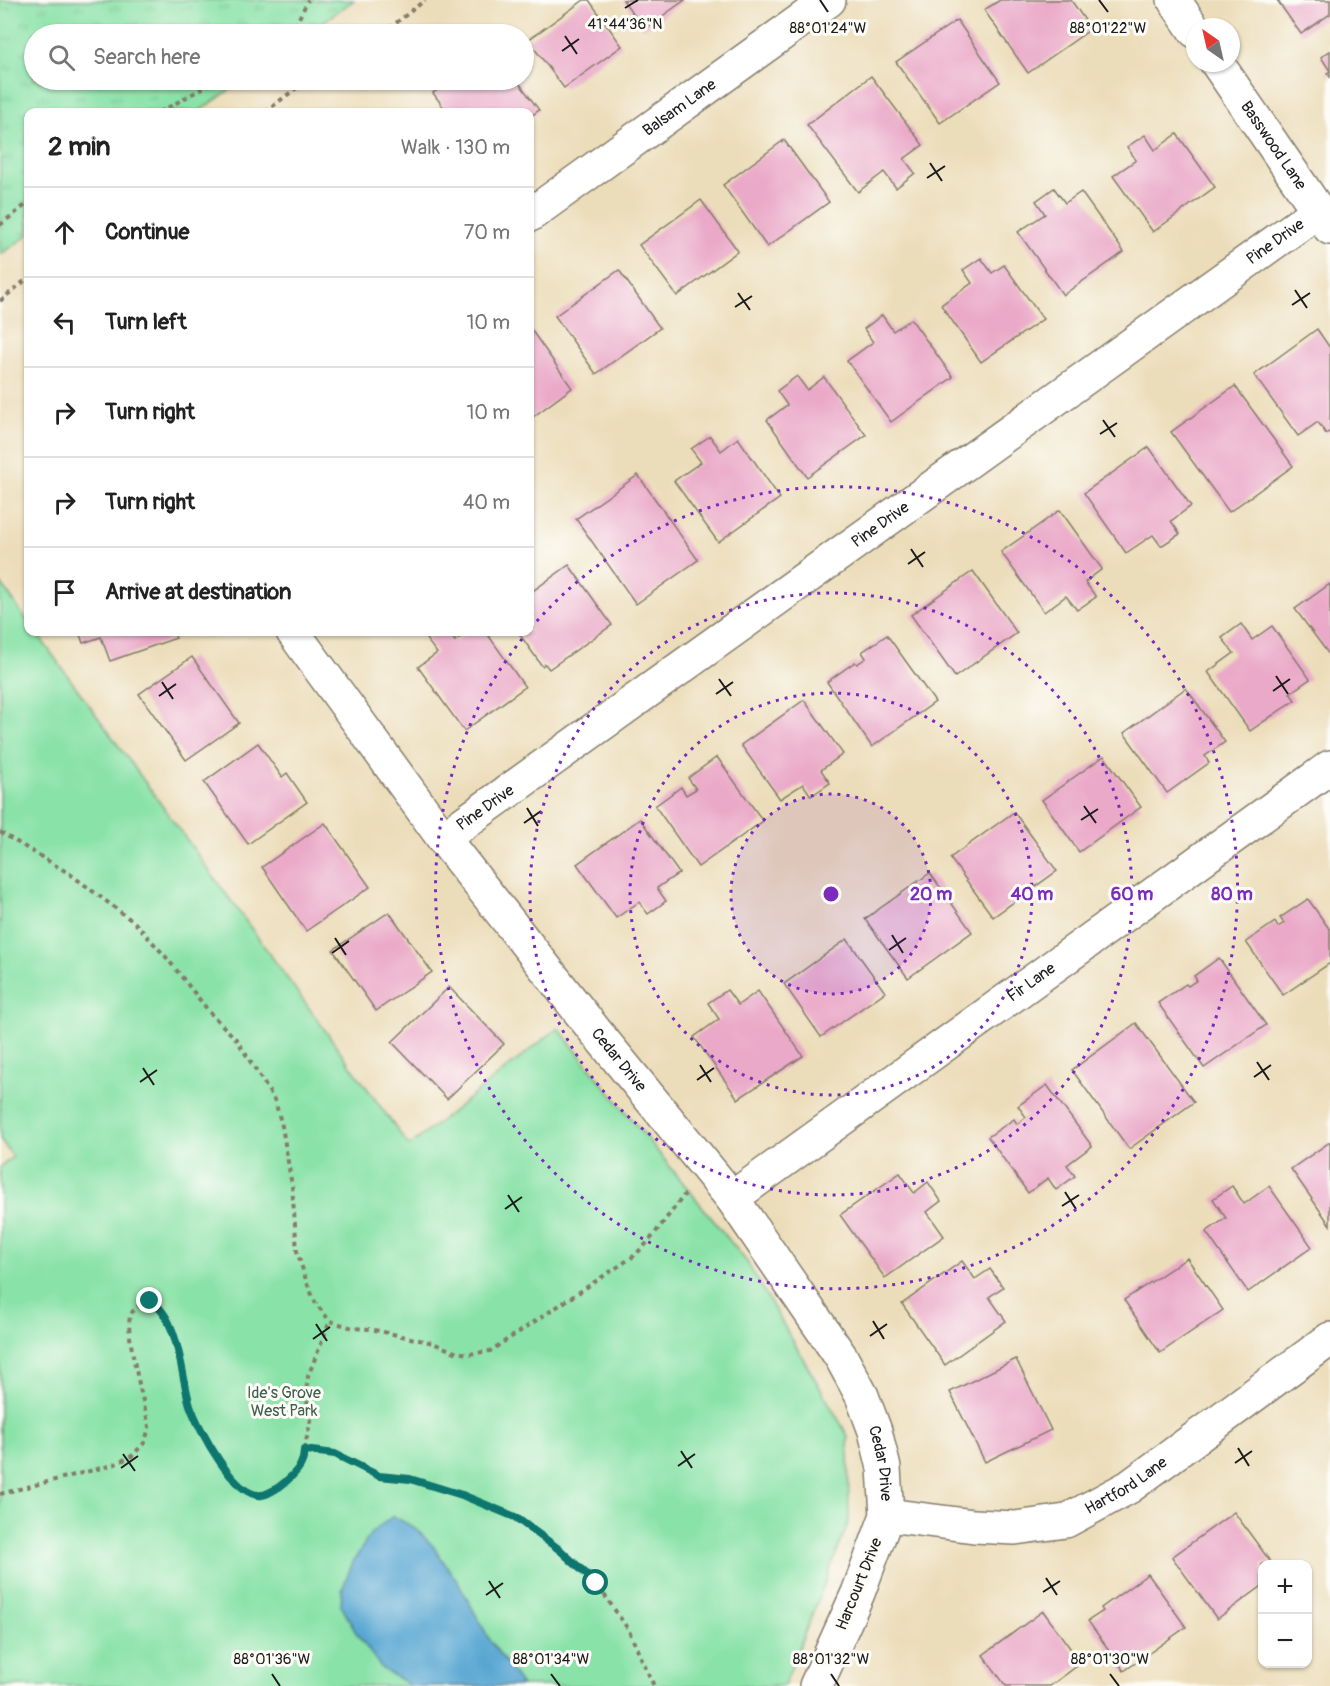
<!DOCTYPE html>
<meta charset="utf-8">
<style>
body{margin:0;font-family:Pangolin,sans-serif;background:#f2f2f2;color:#222}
.controls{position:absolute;right:18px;bottom:18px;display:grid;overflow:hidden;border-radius:12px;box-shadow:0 2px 4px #0004}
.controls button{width:54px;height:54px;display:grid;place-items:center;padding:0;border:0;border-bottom:2px solid #e0e0e0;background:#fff;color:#222;font:30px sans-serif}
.compass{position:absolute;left:1186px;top:18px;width:54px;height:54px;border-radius:50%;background:#fff;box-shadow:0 2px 4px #0004;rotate:326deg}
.stop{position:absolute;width:18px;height:18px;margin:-14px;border:4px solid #0f766e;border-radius:50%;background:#fff}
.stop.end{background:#0f766e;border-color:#fff;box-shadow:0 2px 6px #0008}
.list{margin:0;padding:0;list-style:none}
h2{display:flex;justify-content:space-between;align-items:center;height:78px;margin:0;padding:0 24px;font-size:26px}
h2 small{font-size:20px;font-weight:400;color:#767676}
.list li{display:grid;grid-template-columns:39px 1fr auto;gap:18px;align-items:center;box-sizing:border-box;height:90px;padding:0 24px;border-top:2px solid #e0e0e0}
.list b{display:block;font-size:22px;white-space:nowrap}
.list em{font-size:20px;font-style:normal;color:#767676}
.icon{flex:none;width:33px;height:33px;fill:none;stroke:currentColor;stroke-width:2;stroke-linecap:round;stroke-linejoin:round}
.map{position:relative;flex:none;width:1330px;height:1686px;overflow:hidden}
.search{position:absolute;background:#fff;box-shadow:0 2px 4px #0004;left:24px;top:24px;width:510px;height:66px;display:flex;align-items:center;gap:15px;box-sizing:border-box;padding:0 21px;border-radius:33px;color:#767676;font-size:22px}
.panel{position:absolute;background:#fff;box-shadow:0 2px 4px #0004;left:24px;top:108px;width:510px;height:528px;border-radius:12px}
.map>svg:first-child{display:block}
.grass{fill:url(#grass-tufts);stroke:#527f62;stroke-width:1.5}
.park{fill:#89e2a7;stroke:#527f62;stroke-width:1.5}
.water{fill:#59a7d3;stroke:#3a6278;stroke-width:1.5}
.building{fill:#eaa9c8}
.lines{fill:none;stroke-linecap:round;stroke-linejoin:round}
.street-casing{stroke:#847c6b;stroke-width:36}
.path{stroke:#847c6b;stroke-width:4;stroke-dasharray:4.5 4.5;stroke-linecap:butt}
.street{stroke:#fff;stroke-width:33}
.route{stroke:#0f766e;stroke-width:8}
.ticks{fill:none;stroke:#1c1c1c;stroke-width:2}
.ring{fill:none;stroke:#7b2cbf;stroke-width:3;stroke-dasharray:3 6}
.labels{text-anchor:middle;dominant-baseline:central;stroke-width:6;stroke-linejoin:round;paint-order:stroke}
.street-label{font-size:16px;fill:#1c1c1c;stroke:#fdfcf7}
.park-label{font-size:16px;fill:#42614d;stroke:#fdfcf7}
.ticks-label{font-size:15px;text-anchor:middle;fill:#1c1c1c;stroke:#fdfcf7;stroke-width:6;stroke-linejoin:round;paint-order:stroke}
.centre{fill:#7b2cbf;stroke:#fdfcf7;stroke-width:3}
.ring-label{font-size:18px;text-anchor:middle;font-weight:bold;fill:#7b2cbf;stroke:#fdfcf7;stroke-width:6;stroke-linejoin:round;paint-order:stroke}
</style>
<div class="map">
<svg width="1330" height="1686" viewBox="0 0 1330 1686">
<defs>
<pattern id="grass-tufts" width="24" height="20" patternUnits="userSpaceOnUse" patternTransform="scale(1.5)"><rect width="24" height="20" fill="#89e2a7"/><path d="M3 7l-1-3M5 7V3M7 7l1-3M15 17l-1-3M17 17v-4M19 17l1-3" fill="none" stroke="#76c18f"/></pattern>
</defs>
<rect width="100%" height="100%" fill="#fdfcf7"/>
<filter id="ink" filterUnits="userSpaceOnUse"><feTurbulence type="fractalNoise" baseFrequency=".0167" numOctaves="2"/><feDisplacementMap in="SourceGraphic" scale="12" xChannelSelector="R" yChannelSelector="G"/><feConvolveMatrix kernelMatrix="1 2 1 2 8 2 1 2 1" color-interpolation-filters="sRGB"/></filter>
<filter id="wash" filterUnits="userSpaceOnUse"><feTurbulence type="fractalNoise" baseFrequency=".008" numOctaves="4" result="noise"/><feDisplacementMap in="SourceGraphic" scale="24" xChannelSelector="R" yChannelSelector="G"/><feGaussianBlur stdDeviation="1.35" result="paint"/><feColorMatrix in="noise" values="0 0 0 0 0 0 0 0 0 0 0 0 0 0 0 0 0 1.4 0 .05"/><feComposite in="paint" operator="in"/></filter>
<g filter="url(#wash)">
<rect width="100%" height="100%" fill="#ecddba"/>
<path class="grass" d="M0 0H354L306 34H34V80H244L198 112H28V235L0 255Z"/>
<path class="park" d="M0 582 28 622V632H36L409 1146 558 1028 747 1262 848 1436 849 1521 784 1686H0V1167L13 1157 0 1139Z"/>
<path class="water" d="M393 1516 415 1528 433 1546 459 1584 491 1642 522 1686H411L382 1669 355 1631 341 1605 342 1590 353 1562 371 1533Z"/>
<g id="blocks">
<g class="building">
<path d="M584 0H589L622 46 564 88 528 40Z"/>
<path d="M623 0H685L644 29Z"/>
<path d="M1000 0H1071L1091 29 1028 73 984 10Z"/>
<path d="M1277 0H1330V14L1301 34Z"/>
<path d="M957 20 1000 82 940 123 896 62Z"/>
<path d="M1330 51V77L1327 73 1330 71 1321 57Z"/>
<path d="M871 76 923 145 904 159 915 173 896 188 884 172 858 192 807 125Z"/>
<path d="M452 80H517L539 110 530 117V112H447L433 93Z"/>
<path d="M1177 134 1215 187 1153 232 1113 176 1136 160 1127 147 1145 135 1155 150Z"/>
<path d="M784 140 829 202 767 247 723 185Z"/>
<path d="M1054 188 1065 203 1081 192 1124 252 1063 295 1018 232 1045 214 1036 201Z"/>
<path d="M701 200 738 251 677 296 639 245Z"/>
<path d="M981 258 992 273 1004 265 1043 319 981 362 941 305 972 283 963 270Z"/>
<path d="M619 270 660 328 596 374 555 316Z"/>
<path d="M882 315 893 331 911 319 953 377 891 422 847 361 873 342 864 329Z"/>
<path d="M530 328 572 388 530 419Z"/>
<path d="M1317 329 1330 348V431L1326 434 1318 422 1298 436 1254 375Z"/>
<path d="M797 376 807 390 824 377 866 435 807 477 767 420 787 405 777 391Z"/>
<path d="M1235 386 1293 466 1229 512 1171 432Z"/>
<path d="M710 436 721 451 738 438 780 498 718 542 674 481 701 462 691 449Z"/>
<path d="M1149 447 1191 506 1171 521 1180 534 1161 546 1153 535 1126 553 1084 493Z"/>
<path d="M638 475 698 560 636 604 576 519Z"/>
<path d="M1060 510 1102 569 1085 582 1096 597 1077 610 1066 596 1044 612 1001 552Z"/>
<path d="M569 565 612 625 549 669 545 664 542 666 518 632H530V593Z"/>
<path d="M973 571 1017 633 955 677 911 615Z"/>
<path d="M1330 584V656L1295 609Z"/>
<path d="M1241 624 1252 640 1272 626 1310 679 1290 693 1295 700 1250 731 1208 672 1234 653 1222 638Z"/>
<path d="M79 632H173L176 638 110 661 101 637 83 643Z"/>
<path d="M437 632H448L455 641 468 632H486L525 687 464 731 418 667 437 653 426 639Z"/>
<path d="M887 635 935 702 872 747 827 682 855 662 857 664 866 658 862 652Z"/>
<path d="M192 657 239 723 186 760 139 694Z"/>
<path d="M1186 688 1225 742 1205 756 1209 763 1167 793 1124 733Z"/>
<path d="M804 700 843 754 821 770 830 783 811 796 803 784 780 799 741 745Z"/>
<path d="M258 743 282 777 287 773 307 802 248 844 204 782Z"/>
<path d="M1104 756 1141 807 1079 852 1042 800Z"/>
<path d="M717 757 763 821 698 867 655 806 681 787 686 795 696 789 688 778Z"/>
<path d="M1014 812 1057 871 993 917 950 858Z"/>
<path d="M640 819 679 873 657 888 666 901 648 914 639 902 616 918 577 864Z"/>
<path d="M325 823 370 887 306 931 262 867Z"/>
<path d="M930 873 972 932 908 978 865 919Z"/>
<path d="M1308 899 1330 930V963L1283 995 1246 942 1275 922 1278 927 1284 923 1280 918Z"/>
<path d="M389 912 432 972 376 1011 333 950Z"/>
<path d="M847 939 885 992 821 1037 784 984Z"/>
<path d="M1219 958 1266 1025 1204 1068 1158 1003 1186 984 1188 986 1197 980 1194 976Z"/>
<path d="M449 987 504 1044 447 1099 392 1042Z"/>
<path d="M727 990 738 1005 758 991 803 1056 738 1099 694 1037 719 1019 708 1003Z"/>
<path d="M1136 1023 1194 1102 1129 1149 1072 1070Z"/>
<path d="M1047 1085 1092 1146 1067 1165 1075 1176 1056 1190 1048 1178 1028 1193 988 1137 1014 1119 1017 1124 1026 1117 1018 1106Z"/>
<path d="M1330 1142V1225L1291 1169Z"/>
<path d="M900 1173 914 1193 928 1182 941 1201 927 1212 944 1236 885 1278 840 1215Z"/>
<path d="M1232 1186 1244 1204 1269 1186 1312 1247 1248 1292 1206 1232 1226 1218 1213 1199Z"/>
<path d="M1187 1258 1223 1310 1160 1353 1124 1300Z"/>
<path d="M962 1261 975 1279 990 1269 1003 1287 989 1297 1006 1321 945 1365 902 1304Z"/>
<path d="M1016 1359 1051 1430 985 1462 950 1392Z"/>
<path d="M1234 1512 1272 1564H1262V1586L1217 1619 1172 1557Z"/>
<path d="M1148 1574 1186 1627 1124 1671 1088 1621 1103 1611 1101 1608Z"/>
<path d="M1043 1611 1081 1663 1050 1686H1006L983 1655Z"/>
</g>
</g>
</g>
<g filter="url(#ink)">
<use href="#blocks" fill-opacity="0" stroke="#847c6b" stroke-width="1.5"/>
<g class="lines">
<defs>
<g id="street">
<path d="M1174 0 1195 31"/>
<path id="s1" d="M1217 63 1330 228"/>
<path id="s2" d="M530 215 829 0"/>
<path id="s3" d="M293 632 443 838 595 1031 732 1198 841 1357 862 1396 875 1431 884 1468 887 1515 858 1593 816 1686"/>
<path id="s4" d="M443 838 1318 211"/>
<path id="s5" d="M732 1198 1330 767"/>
<path id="s6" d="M887 1515 974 1526 1015 1528 1066 1521 1129 1487 1330 1339"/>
</g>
</defs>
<use href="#street" class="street-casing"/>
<g class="path">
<path d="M291 34 308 0"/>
<path d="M382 34 425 0"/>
<path d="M160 112 217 80"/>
<path d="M265 112 307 80"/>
<path d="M0 225 28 203"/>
<path d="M0 301 28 278"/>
<path d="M0 832 70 874 135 923 166 957 211 1014 237 1040 275 1101 282 1126 292 1186 297 1251 307 1283 316 1304 330 1321 353 1328 370 1329 433 1343 455 1352 469 1354 490 1351 634 1256 649 1241 685 1194"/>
<path d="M304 1450 335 1454 379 1476 410 1479 462 1495 515 1517 560 1550 596 1583 628 1629 654 1686"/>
<path d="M0 1494 113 1465 132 1456 145 1442 149 1427C145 1406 125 1335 130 1317 133 1307 142 1304 150 1301L159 1306 167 1318 177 1346 182 1376 191 1408 206 1439 228 1474 247 1492 262 1495 280 1486 301 1464 311 1419 306 1396 308 1376 330 1321"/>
</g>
<use href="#street" class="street"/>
</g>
</g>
<g class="lines" filter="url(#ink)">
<path class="route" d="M150 1301C179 1316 181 1376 190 1405 198 1428 235 1499 262 1495 267 1495 275 1489 279 1487 286 1482 298 1471 301 1464 303 1460 304 1454 304 1450L335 1454 379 1476 410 1479 462 1495 515 1517 560 1550 596 1583"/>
</g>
<path class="ticks" d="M820 0 828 12M1099 0 1108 12M625 8 638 0M565 36 577 54M562 51 579 39M930 163 942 181M927 178 945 166M1295 290 1307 308M738 293 750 310M1292 305 1310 293M735 307 752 296M1103 420 1115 437M1100 434 1117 423M911 549 923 567M908 564 925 552M1276 676 1288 694M719 679 731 696M162 682 173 699M1273 691 1290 679M716 694 733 682M159 696 176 684M1084 806 1096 823M527 808 538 826M1081 820 1098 809M524 823 541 811M892 935 903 953M335 938 346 955M889 950 906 938M332 953 349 941M1257 1062 1269 1080M700 1065 711 1082M143 1068 154 1085M1254 1077 1271 1065M697 1080 714 1068M140 1082 157 1070M1065 1192 1076 1209M508 1195 519 1212M1062 1206 1079 1195M505 1209 522 1197M873 1321 884 1339M316 1324 327 1341M870 1336 887 1324M313 1339 330 1327M1238 1448 1249 1466M681 1451 692 1468M123 1454 135 1471M1235 1463 1252 1451M678 1466 695 1454M121 1468 138 1456M1046 1578 1057 1595M489 1581 500 1598M1043 1592 1060 1581M486 1595 503 1583M272 1674 280 1686M551 1674 560 1686M831 1674 839 1686M1110 1674 1119 1686"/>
<circle cx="831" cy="894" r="100" fill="#7b2cbf" fill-opacity=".12"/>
<g class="ring">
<circle cx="831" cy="894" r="100"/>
<circle cx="831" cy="894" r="201"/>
<circle cx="831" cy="894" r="301"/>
<path d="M531 628A401 401 0 1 1 526 634"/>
</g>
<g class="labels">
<g class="street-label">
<text stroke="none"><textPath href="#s2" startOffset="184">Balsam Lane</textPath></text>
<text stroke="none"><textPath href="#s1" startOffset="100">Basswood Lane</textPath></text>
<text stroke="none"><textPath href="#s4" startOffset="1024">Pine Drive</textPath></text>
<text stroke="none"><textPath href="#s4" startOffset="538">Pine Drive</textPath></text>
<text stroke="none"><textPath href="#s4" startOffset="52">Pine Drive</textPath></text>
<text stroke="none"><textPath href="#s5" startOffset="369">Fir Lane</textPath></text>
<text stroke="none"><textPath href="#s3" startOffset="538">Cedar Drive</textPath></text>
<text stroke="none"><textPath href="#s3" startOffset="1024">Cedar Drive</textPath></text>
<text stroke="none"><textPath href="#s6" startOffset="250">Hartford Lane</textPath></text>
<text transform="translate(859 1584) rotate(-68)">Harcourt Drive</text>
</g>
<g class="park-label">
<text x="284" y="1393">Ide's Grove<tspan x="284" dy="18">West Park</tspan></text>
</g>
</g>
<g class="ticks-label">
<text x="625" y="29">41°44'36"N</text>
<text x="828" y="33">88°01'24"W</text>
<text x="1108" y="33">88°01'22"W</text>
<text x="272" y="1664">88°01'36"W</text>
<text x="551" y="1664">88°01'34"W</text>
<text x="831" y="1664">88°01'32"W</text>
<text x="1110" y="1664">88°01'30"W</text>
</g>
<circle cx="831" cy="894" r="9" class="centre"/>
<g class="ring-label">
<text x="931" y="900">20 m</text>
<text x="1032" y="900">40 m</text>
<text x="1132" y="900">60 m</text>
<text x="1232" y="900">80 m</text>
</g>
</svg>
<div class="controls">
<button>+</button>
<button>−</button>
</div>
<svg class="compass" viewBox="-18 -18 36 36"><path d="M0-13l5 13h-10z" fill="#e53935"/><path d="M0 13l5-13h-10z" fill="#767676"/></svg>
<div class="stop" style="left:596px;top:1583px"></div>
<div class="stop end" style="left:150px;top:1301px"></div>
<div class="search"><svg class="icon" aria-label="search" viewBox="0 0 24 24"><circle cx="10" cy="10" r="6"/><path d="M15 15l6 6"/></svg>Search here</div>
<section class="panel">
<h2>2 min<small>Walk · 130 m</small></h2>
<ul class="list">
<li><svg class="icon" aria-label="ahead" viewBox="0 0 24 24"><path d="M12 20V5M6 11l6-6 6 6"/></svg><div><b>Continue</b></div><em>70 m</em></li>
<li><svg class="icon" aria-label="left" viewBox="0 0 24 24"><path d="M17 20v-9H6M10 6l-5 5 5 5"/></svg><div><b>Turn left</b></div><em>10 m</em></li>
<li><svg class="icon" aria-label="right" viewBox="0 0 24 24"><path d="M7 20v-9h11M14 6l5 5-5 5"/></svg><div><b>Turn right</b></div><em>10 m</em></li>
<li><svg class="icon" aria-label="right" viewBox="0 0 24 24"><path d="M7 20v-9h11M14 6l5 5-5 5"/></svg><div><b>Turn right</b></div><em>40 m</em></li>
<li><svg class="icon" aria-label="arrive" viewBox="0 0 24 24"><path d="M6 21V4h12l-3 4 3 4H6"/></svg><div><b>Arrive at destination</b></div></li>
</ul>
</section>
</div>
